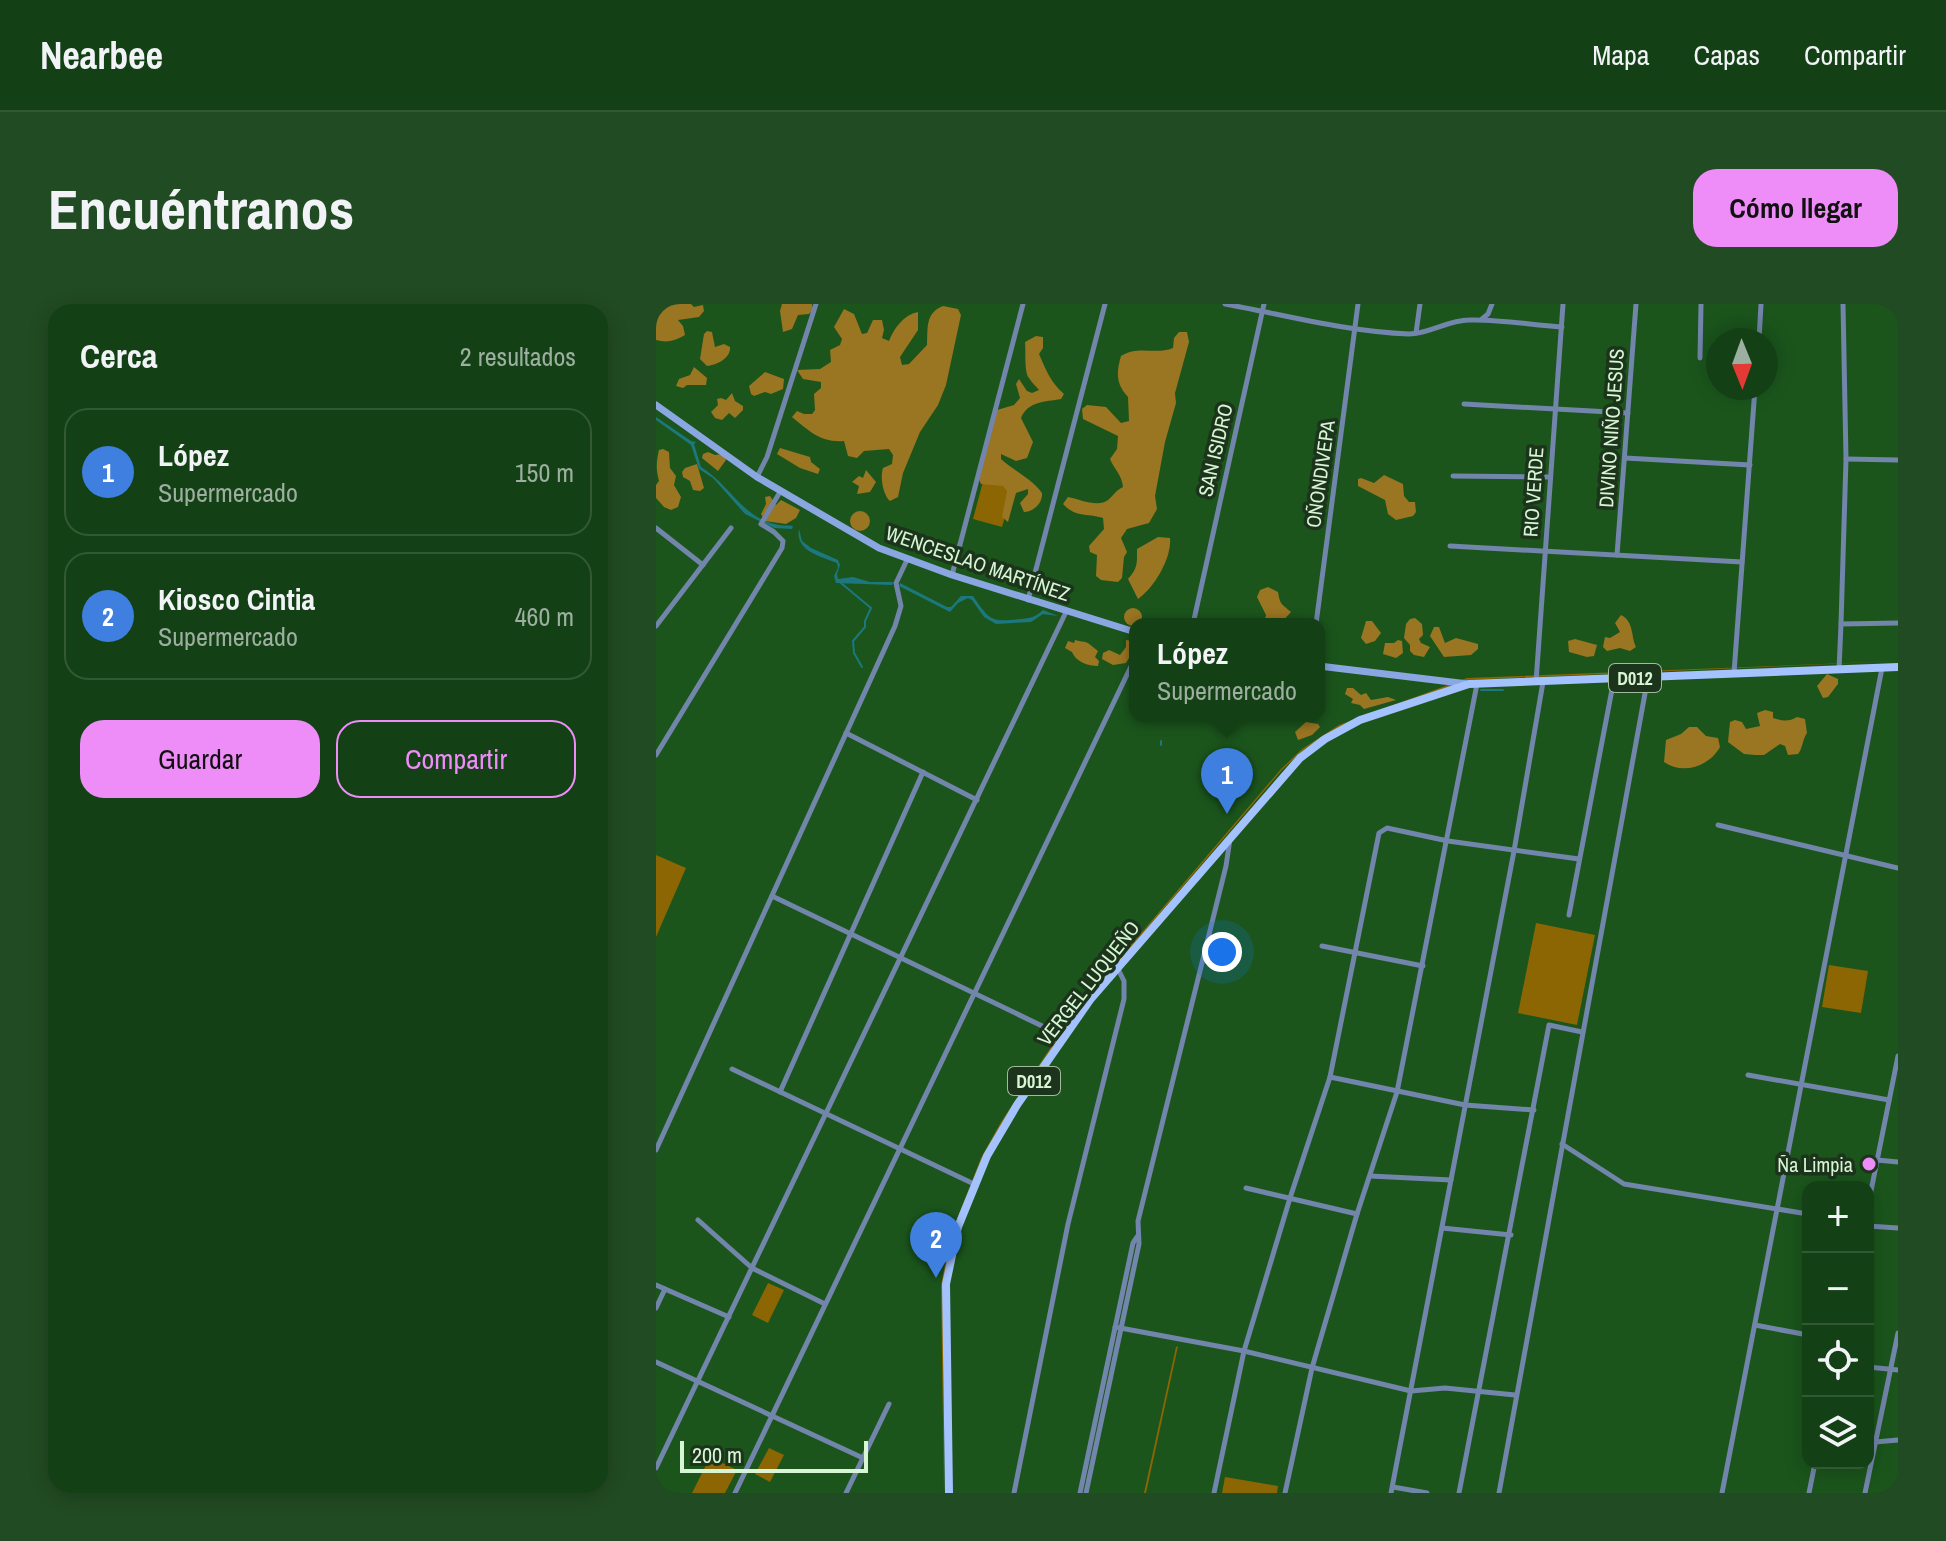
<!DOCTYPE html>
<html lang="es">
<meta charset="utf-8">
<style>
body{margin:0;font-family:"Archivo Narrow",sans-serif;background:#214b22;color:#f1f3f6}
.controls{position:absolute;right:24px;bottom:24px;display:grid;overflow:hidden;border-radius:16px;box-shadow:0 4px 20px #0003}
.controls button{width:72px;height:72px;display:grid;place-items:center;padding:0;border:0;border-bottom:2px solid #335934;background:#144015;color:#f1f3f6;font:40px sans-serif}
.compass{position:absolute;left:1050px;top:24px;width:72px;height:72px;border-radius:50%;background:#144015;box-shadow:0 4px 20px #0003;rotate:179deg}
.scale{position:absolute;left:24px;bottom:20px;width:188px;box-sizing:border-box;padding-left:8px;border:4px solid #d8f6d5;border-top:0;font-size:22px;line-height:28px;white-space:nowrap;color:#d8f6d5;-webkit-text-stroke:6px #1c341b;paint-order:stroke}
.you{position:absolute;left:566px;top:648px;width:28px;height:28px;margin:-20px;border:6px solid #fff;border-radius:50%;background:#1a73e8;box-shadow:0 0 0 12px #1a73e833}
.badge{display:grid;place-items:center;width:52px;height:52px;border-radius:50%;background:#ee8cf8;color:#fff;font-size:26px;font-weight:700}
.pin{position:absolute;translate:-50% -66px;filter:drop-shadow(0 2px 4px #0008)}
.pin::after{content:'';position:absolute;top:42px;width:28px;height:24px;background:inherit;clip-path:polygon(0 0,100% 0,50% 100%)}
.popup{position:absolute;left:473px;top:314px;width:196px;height:104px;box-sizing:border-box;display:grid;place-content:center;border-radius:16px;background:#144015;filter:drop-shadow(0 2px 6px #0005);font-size:26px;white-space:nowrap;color:#9dafa0}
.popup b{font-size:30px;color:#f1f3f6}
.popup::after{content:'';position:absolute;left:50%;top:100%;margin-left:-16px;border:16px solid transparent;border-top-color:#144015}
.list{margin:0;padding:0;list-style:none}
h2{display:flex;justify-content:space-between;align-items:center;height:104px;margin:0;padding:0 32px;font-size:34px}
h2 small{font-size:26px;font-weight:400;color:#9dafa0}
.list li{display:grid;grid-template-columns:52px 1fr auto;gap:24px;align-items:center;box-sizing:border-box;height:128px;margin:0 16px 16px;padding:0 16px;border:2px solid #335934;border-radius:24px}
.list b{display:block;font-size:30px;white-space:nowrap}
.list p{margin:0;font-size:26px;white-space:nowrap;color:#9dafa0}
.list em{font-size:26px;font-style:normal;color:#9dafa0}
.actions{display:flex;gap:16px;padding:24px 32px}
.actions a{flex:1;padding:18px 0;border:2px solid #ee8cf8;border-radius:24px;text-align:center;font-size:28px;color:#ee8cf8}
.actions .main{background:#ee8cf8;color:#111}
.icon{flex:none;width:44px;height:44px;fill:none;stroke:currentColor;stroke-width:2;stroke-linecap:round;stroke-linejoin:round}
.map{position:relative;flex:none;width:1242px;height:1189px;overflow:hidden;border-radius:24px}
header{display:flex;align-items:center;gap:48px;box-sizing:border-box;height:112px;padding:0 40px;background:#144015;border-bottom:2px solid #335934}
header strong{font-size:38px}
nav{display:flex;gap:44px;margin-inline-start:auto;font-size:28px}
.intro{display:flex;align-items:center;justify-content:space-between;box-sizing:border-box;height:192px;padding:0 48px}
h1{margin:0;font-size:56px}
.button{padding:20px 36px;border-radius:24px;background:#ee8cf8;color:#111;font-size:28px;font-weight:700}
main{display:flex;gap:48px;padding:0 48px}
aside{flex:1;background:#144015;border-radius:24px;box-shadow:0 4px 20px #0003}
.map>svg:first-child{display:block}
.green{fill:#8b6602}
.forest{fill:#9a7522}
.water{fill:#1d777e}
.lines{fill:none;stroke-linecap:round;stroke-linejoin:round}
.stream{stroke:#1d777e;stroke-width:2}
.minor{stroke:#7285aa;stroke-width:5}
.secondary{stroke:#8aa7e2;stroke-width:7}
.primary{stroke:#a3c2fe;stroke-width:8}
.poi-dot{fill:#ee8cf8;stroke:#1c341b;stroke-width:3}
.labels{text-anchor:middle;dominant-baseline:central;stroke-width:7;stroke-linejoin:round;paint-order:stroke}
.shield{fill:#1c341b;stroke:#a0bc9d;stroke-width:2}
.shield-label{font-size:18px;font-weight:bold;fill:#d8f6d5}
.street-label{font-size:20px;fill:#d8f6d5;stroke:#1c341b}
.poi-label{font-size:20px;fill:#d8f6d5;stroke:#1c341b;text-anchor:end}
</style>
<header>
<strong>Nearbee</strong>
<nav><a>Mapa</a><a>Capas</a><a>Compartir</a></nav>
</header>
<div class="intro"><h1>Encuéntranos</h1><a class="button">Cómo llegar</a></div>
<main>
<aside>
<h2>Cerca<small>2 resultados</small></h2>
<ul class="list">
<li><span class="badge" style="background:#3f7fe0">1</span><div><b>López</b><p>Supermercado</p></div><em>150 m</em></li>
<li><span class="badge" style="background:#3f7fe0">2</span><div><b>Kiosco Cintia</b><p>Supermercado</p></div><em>460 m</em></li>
</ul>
<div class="actions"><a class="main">Guardar</a><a>Compartir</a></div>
</aside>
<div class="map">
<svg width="1242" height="1189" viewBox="0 0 1242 1189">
<rect width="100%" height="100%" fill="#1b551c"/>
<g class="green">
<path d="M328 174 358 182 346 223 317 215Z"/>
<path d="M1242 357 809 376 669 431 647 446 626 466 441 683 402 735 346 819 326 855 296 934 287 982 288 1189 285 982 294 933 325 854 345 818 401 734 440 682 625 465 646 445 683 421 811 374Z"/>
<path d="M0 551 30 564 0 633Z"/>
<path d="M880 619 939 631 921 721 862 709Z"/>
<path d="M1173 661 1212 667 1205 709 1166 703Z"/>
<path d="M112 979 128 986 112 1019 96 1011Z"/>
<path d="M522 1042 490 1189H488L520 1043Z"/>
<path d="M113 1144 128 1151 114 1178 99 1170Z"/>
<path d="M54 1153 81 1166 69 1189H36Z"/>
<path d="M569 1173 622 1182 621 1189H566Z"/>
</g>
<g class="forest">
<path d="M0 0H35L38 3 47 1 48 7 43 13 22 16 27 22 29 31C19 37 11 39 0 36Z"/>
<path d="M126 0H156L157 6 153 10 142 11 136 25 127 28 124 7Z"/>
<path d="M287 2 302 5 305 11 290 81 282 101 264 128 247 169 242 193 234 197C227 191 224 173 227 164L236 160 237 151 233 145 208 147 201 154 192 152 188 137C165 139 153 127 136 113L141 107 148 110H156L159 106 158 90 165 84V78L147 75 141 66 164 65 175 58 174 46 184 41 186 35 178 23 188 5 198 10 206 30 211 29 217 16H226L228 26 226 34 233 37C238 25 247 11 262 8V26L244 53 246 61 253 60 271 41C272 24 269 9 287 2Z"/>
<path d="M51 27 56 28 59 43 68 40 74 43C75 54 61 61 51 62L44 55 48 30Z"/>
<path d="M523 28H531L533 38 519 89 520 99 509 138 499 192 501 205 493 219 471 225 465 234 471 248 468 253 466 274 462 278 445 276 440 272 441 251 434 248 433 242 448 225 447 214C431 209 420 214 407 200L412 193C423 195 442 204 452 196 458 191 459 187 467 183 466 171 458 165 454 155L461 145 462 132 427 115 426 105 431 101 450 103 465 119 473 117 472 93C460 80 460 69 465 52 482 41 499 51 517 44L518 34Z"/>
<path d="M380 32 387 33V44L383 50C390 66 395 79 408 90L405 95C389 98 372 97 365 114L377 138 371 154 360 157 345 150V155C358 167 375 174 386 189 387 199 377 208 368 208L364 199 372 190V185L360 189 352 218 346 213 351 187 347 182 325 180 321 171 341 106 358 101 364 94 360 80 363 75 371 87 376 89 383 86C380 82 376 79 373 74 368 68 370 48 369 38Z"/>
<path d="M38 63 51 74 50 81H31L27 84 20 82 23 75 34 71Z"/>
<path d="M109 68 128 75 127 85 115 90 109 88 98 92 95 90 93 82Z"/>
<path d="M76 89 79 97 87 102V106L79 114 73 109 66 116 59 114 55 108 62 101 61 95 65 94 70 96Z"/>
<path d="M124 144 154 153 155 158 164 165 162 170 144 164 121 150Z"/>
<path d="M7 145 13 148 14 164 20 172 18 181 25 193 22 203 15 206 8 203 0 194V181L3 177C0 165 0 159 3 146Z"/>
<path d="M52 148 59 151 67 150 70 156 62 167 46 154 47 150Z"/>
<path d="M41 160 48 184 44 187 37 186 34 177 27 173 26 168 29 164Z"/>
<path d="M210 166 220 178 214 188 201 190 203 182 196 178 203 172 207 174Z"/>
<path d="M728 171 747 180 748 192 753 198H759L760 208 757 212 740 216 732 210 729 196 702 182V175L705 174 718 179Z"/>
<path d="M114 192 120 201 125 196 144 206 140 214 130 220 109 217 105 210 110 200 109 193Z"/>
<circle cx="204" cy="217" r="10"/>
<path d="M502 233 514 234C516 254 498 284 482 295L472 275C482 264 481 259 481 245Z"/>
<path d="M612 283 622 288C624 301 626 300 635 308L624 320H608L610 311 601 293 604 286Z"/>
<circle cx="477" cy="313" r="9"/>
<path d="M965 311C978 317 975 333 980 343L974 347 964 344 951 347 947 343 949 333 954 334 964 328 959 319Z"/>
<path d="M759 314 766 320 767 331 763 335 765 339 774 343 768 353 758 351 754 347V341L748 334 750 320 754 315Z"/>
<path d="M710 317H716L725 329 719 337 710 340 705 334Z"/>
<path d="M778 323H783L789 339 800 334 822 340V345L815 351 788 353 774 332Z"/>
<path d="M919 335 941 341 938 352 931 353 913 348 912 337Z"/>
<path d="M419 336C436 340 428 336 442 347L439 353 443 357 442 362C432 362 420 358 416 348L409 344 412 337 418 339Z"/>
<path d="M470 336 476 337 477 347 470 359 457 361 446 355 447 349 453 346 464 351 470 343Z"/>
<path d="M742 336 746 337 747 349 740 354 727 350 729 339H738Z"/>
<path d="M1171 370 1182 375V380L1172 393 1167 394 1161 382Z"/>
<path d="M691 384H697L705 391 710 389 715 396 732 393 740 396 708 405 704 401 695 399 697 395 689 390Z"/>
<path d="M1109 406 1117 408V414C1126 417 1133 418 1141 413L1149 415 1151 429C1146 436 1147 444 1142 450L1132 451 1129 442 1124 440 1108 451H1099L1088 450 1072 438 1074 418 1079 416 1086 418 1090 425 1104 422 1101 409Z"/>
<path d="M650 418 662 420 664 423 656 431 642 436 639 428Z"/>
<path d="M1033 423H1041L1050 432 1062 434 1064 443C1053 463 1026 471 1008 458L1010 436 1025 430Z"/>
</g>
<g class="water">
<path d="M0 113 35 137 40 138 38 140 45 163C72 179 86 213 119 220 125 222 131 221 137 222L136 225 118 224 89 210 57 174 43 165 35 141 0 116Z"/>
<path d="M143 225 146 237 155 244 182 256 184 261 181 270 182 275 197 273 214 278H237L236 281 180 279 178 272 182 264 181 259C164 252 139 247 143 225Z"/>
<path d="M244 279 291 303H295L305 292H317C333 315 334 319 364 315 375 314 378 314 387 306L402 312 387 310 375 318 340 320 328 313 316 296 312 294 302 299 294 308 243 282Z"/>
</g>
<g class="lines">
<g class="stream">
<path d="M185 279 215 304 209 317V323L197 337 198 349 206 363"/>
<path d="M825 386H847"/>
<path d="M505 441V437"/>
</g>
<g class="minor">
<path d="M569 0C629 11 692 28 753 30 773 30 792 16 813 16 843 15 875 21 906 23"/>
<path d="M826 15 832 10 836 0"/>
<path d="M760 29 764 0"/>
<path d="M1103 36 1105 0"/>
<path d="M1044 54 1045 0"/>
<path d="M808 100 972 109"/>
<path d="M969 154 1094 161"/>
<path d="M1190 155 1242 156"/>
<path d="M797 172 894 173"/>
<path d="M101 173 111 153 160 0"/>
<path d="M0 224 47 261"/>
<path d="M794 242 1086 258"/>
<path d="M961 251 980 0"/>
<path d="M296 271 367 0"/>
<path d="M372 296 449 0"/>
<path d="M537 320 608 0"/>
<path d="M660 320 702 0"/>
<path d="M1185 320 1190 155 1187 0"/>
<path d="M0 322 75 224"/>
<path d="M1183 366 1185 320 1242 319"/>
<path d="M1078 369 1099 84"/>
<path d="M880 378 907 0"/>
<path d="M190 429 321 496"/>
<path d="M0 451 126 244 127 237 118 228 105 220 124 188"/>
<path d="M1062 521 1242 564"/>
<path d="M116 592 407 732"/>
<path d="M913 611 958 375"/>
<path d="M666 642 767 662"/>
<path d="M76 765 318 880"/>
<path d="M1092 771 1233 796"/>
<path d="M674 773 809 801 878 806"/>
<path d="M124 788 267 468"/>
<path d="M906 840 968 880 1152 910"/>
<path d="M0 846 239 322 245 302 240 279 251 256"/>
<path d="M1221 856 1242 858"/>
<path d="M714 872 795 876"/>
<path d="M590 884 701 910"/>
<path d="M1212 902 1242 752"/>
<path d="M42 916 96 964 169 1000"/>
<path d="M1212 922 1242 924"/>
<path d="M786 924 855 931"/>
<path d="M0 981 73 1013"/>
<path d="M0 1004 9 985"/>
<path d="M1099 1021 1152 1031"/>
<path d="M459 1023 588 1047 755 1087 789 1084 859 1091"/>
<path d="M0 1058 207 1154"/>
<path d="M1212 1063 1242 1066"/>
<path d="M1219 1138 1242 1136"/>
<path d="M0 1164 410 308"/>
<path d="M737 1183 771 1189"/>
<path d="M79 1189 479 354"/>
<path d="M190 1189 233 1100"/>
<path d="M358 1189 412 920 468 695V677L462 665"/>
<path d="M424 1189 477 939 481 933"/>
<path d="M430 1189 483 940 482 917 570 562 574 535"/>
<path d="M558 1189 588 1047 634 894 674 773 723 529 731 524 792 537 923 555"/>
<path d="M629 1189 656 1064 701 910 741 788 821 380"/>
<path d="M735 1189 858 547 887 378"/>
<path d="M803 1189 893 721 926 728"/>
<path d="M843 1189 992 373"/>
<path d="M1066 1189 1226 364"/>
<path d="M1153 1189 1159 1159"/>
<path d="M1209 1189 1242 1029"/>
</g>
<g class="secondary">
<path d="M0 101 101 173 223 244 296 271 479 328"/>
<path d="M663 362 812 380"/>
</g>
<path class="primary" d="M293 1189 290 980 302 923 331 852 361 801 434 696 644 454 669 435 704 416 813 380 1242 363"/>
</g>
<circle class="poi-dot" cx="1213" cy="860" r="8"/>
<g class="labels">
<g class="shield">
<rect x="953" y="360" width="52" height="28" rx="6"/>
<rect x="352" y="763" width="52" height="28" rx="6"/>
</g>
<g class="shield-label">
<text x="979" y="374">D012</text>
<text x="378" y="777">D012</text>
</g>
<g class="street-label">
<text transform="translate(955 124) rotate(-86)">DIVINO NIÑO JESUS</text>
<text transform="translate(559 146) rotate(-77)">SAN ISIDRO</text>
<text transform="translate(664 170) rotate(-82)">OÑONDIVEPA</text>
<text transform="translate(877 188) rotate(-86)">RIO VERDE</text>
<text transform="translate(322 259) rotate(19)">WENCESLAO MARTÍNEZ</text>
<text transform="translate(432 679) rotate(-52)">VERGEL LUQUEÑO</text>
</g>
<g class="poi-label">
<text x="1197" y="860">Ña Limpia</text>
</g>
</g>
</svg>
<div class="controls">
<button>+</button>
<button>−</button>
<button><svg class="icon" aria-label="locate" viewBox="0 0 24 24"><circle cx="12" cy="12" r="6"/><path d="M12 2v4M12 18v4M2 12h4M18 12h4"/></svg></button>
<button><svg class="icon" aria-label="layers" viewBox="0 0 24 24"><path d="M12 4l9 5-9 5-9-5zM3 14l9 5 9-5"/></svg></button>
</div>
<svg class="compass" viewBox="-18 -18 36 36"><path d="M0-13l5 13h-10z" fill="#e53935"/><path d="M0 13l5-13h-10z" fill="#9dafa0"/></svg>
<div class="scale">200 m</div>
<div class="you"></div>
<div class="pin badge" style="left:571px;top:510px;background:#3f7fe0">1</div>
<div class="popup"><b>López</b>Supermercado</div>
<div class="pin badge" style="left:280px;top:974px;background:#3f7fe0">2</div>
</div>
</main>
